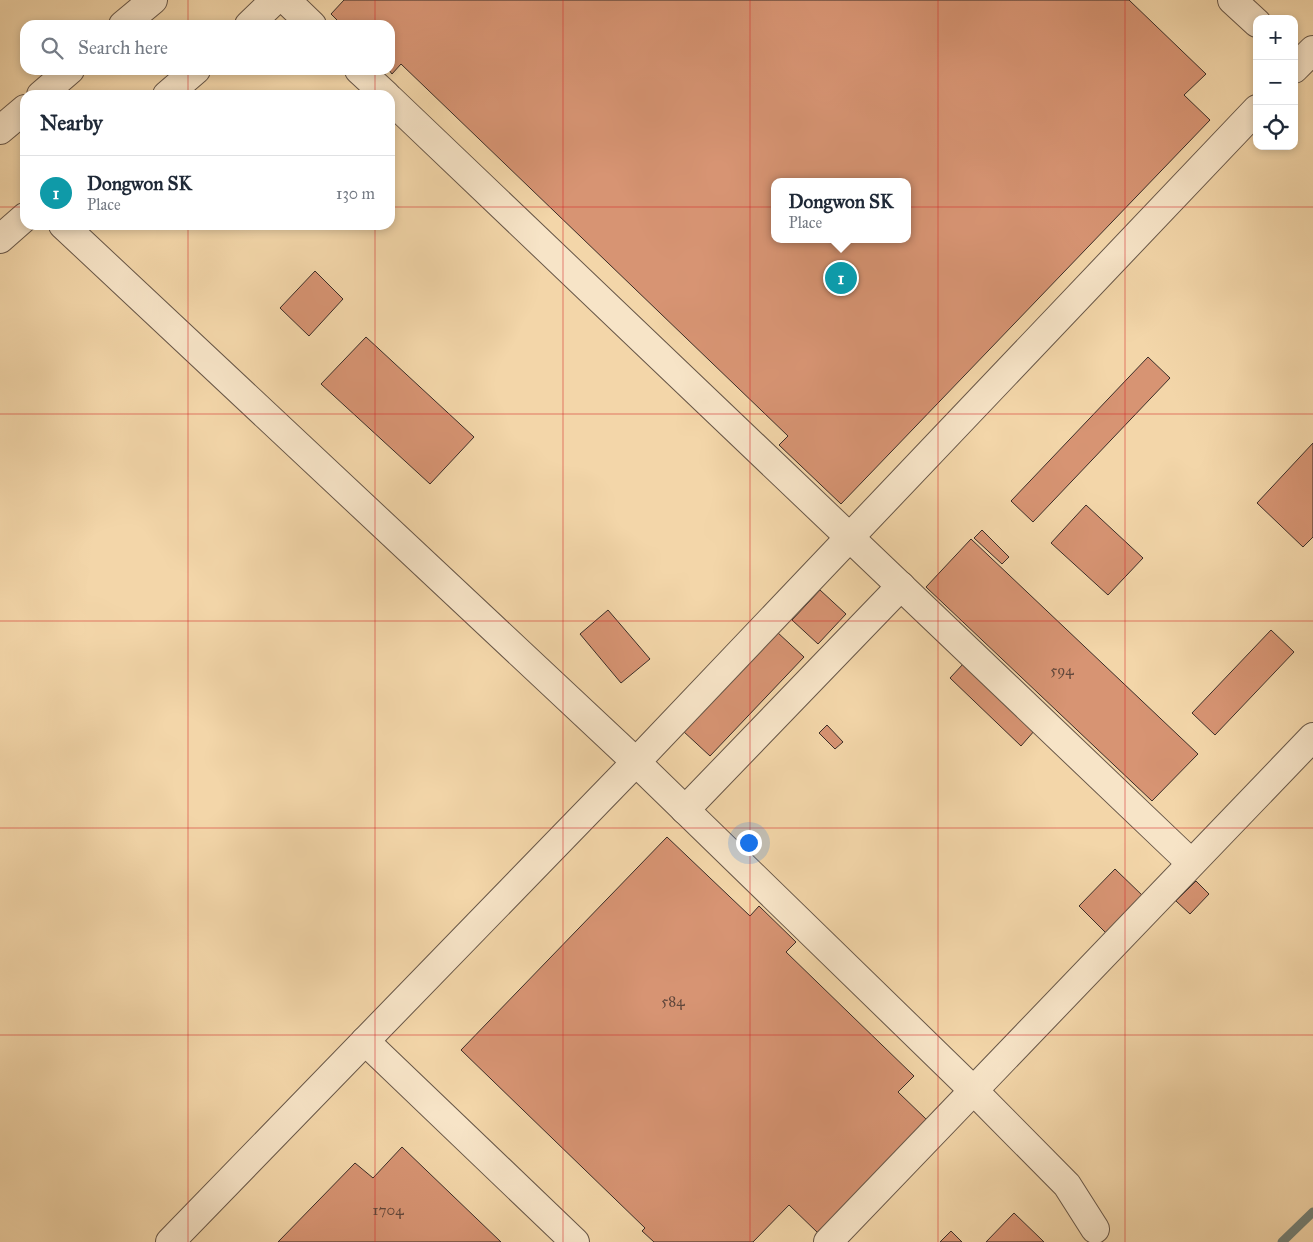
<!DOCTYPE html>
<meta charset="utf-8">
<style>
body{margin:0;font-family:"IM FELL Great Primer",serif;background:#f2f2f3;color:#1f2937}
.controls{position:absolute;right:15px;top:15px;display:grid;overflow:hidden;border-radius:10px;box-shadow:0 2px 8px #0003}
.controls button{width:45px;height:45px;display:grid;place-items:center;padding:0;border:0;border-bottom:1px solid #e0e1e3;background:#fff;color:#1f2937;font:25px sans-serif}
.you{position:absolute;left:748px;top:842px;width:18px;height:18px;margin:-12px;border:4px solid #fff;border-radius:50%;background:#1a73e8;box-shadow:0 0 0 8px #1a73e833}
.badge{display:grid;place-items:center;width:32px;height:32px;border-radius:50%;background:#8f2418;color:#fff;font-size:16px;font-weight:700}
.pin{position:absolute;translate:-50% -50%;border:2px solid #fff;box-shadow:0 1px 5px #0006}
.popup{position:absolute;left:771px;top:178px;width:140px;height:65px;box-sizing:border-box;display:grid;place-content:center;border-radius:10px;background:#fff;filter:drop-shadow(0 1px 4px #0005);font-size:16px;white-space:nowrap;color:#747a83}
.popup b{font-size:19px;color:#1f2937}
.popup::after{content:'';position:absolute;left:50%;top:100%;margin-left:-10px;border:10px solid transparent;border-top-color:#fff}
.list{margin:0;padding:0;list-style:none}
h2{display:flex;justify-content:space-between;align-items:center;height:65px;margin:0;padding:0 20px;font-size:21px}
h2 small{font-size:16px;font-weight:400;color:#747a83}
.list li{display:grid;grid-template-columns:32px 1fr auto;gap:15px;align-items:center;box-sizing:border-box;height:75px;padding:0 20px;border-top:1px solid #e0e1e3}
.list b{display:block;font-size:19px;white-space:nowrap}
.list p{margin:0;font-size:16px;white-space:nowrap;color:#747a83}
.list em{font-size:16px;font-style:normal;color:#747a83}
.icon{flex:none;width:28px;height:28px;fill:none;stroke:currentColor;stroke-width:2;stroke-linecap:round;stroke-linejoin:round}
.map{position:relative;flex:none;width:1313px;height:1242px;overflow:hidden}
.search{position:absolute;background:#fff;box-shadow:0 2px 8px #0003;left:20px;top:20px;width:375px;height:55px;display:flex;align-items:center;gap:12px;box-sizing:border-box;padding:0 18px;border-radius:15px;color:#747a83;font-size:19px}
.panel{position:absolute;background:#fff;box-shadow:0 2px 8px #0003;left:20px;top:90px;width:375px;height:140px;border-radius:15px}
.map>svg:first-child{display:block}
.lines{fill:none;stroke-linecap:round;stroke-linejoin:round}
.stream{stroke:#748177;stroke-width:9}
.building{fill:#d79473;stroke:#3a2d28;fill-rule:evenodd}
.minor-casing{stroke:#685748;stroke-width:30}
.minor{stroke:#f7e4c7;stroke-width:28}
.grid{fill:none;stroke:#d62828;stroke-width:1;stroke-opacity:0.55}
.labels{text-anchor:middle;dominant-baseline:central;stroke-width:4.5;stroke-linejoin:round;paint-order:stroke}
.number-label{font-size:15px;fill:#61473b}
</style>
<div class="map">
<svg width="1313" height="1242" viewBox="0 0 1313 1242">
<rect width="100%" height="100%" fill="#f3d6a9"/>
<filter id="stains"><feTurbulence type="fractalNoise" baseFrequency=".004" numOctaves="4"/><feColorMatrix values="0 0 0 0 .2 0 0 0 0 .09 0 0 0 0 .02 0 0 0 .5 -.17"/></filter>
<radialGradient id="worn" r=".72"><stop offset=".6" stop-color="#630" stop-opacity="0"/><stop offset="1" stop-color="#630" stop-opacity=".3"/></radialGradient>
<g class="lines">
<path class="stream" d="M1282 1242 1313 1212"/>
</g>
<g class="building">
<path d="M344 0H1129L1206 74 1184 95 1210 120 841 504 779 445 788 436 401 64 392 74 389 70 390 25H342L331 14ZM775 182H907V239H775Z"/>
<path d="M315 271 343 299 309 336 280 308Z"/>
<path d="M366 337 474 437 430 484 321 384Z"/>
<path d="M1148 357 1170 378 1033 522 1011 501Z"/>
<path d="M1313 443V537L1303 547 1257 503Z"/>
<path d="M1086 505 1143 558 1108 595 1051 543Z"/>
<path d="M982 530 1009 557 1002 564 974 538Z"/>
<path d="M971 539 1198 754 1152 801 926 587Z"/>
<path d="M820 590 846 614 818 644 792 620Z"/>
<path d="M608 610 650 659 621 683 580 634Z"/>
<path d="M1271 630 1294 652 1215 735 1192 713Z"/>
<path d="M777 632 804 657 710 756 683 731Z"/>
<path d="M964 663 1035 730 1021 746 950 678Z"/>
<path d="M827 725 843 742 835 749 819 733Z"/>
<path d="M667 837 750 916 759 906 796 942 786 952 914 1076 898 1092 927 1120 818 1233 789 1205 753 1242H654L642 1231 645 1228 461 1050Z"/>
<path d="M1115 869 1144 897 1107 934 1079 906Z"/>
<path d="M1196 881 1209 894 1190 914 1176 901Z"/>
<path d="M402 1147 501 1242H278L355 1163 373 1178Z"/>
<path d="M1014 1213 1042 1240 1044 1242H986Z"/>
<path d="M951 1231 962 1242H940Z"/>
</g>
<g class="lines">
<defs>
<g id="minor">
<path d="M286 0 312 25"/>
<path d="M1232 0 1257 23"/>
<path d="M123 25 153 0"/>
<path d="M249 25 275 0"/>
<path d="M1294 69 1313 50"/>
<path d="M359 70 386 95"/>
<path d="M41 95 70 70"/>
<path d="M167 95 196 70"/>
<path d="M390 99 1191 863"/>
<path d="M0 130 25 109"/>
<path d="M63 225 636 762 973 1090 1067 1185 1095 1229"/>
<path d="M0 239 25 217"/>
<path d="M685 810 901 586"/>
<path d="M365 1041 575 1242"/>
<path d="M170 1242 636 762 1257 109"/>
<path d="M828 1242 1313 737"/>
</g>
</defs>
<use href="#minor" class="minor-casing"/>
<use href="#minor" class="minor"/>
</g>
<path class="grid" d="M188 0V25M375 0V25M563 0V1242M750 0V1242M938 0V1242M1125 0V1242M188 70V95M375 70V95M0 207H25M390 207H1313M188 225V1242M375 225V1242M0 414H1313M0 621H1313M0 828H1313M0 1035H1313"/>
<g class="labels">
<g class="number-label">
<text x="1062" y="670">594</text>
<text x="673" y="1001">584</text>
<text x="388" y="1210">1704</text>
</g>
</g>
<rect width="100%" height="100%" filter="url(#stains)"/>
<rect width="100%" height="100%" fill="url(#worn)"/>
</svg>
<div class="controls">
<button>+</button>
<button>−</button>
<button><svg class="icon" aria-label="locate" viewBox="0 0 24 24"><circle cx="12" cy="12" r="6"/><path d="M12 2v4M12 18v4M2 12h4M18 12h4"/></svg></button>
</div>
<div class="you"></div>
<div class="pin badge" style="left:841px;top:278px;background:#0f9aa8">1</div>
<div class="popup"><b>Dongwon SK</b>Place</div>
<div class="search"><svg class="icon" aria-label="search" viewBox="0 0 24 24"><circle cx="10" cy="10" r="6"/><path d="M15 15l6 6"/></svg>Search here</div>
<section class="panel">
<h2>Nearby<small></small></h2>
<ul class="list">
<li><span class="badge" style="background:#0f9aa8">1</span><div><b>Dongwon SK</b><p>Place</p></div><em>130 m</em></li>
</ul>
</section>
</div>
